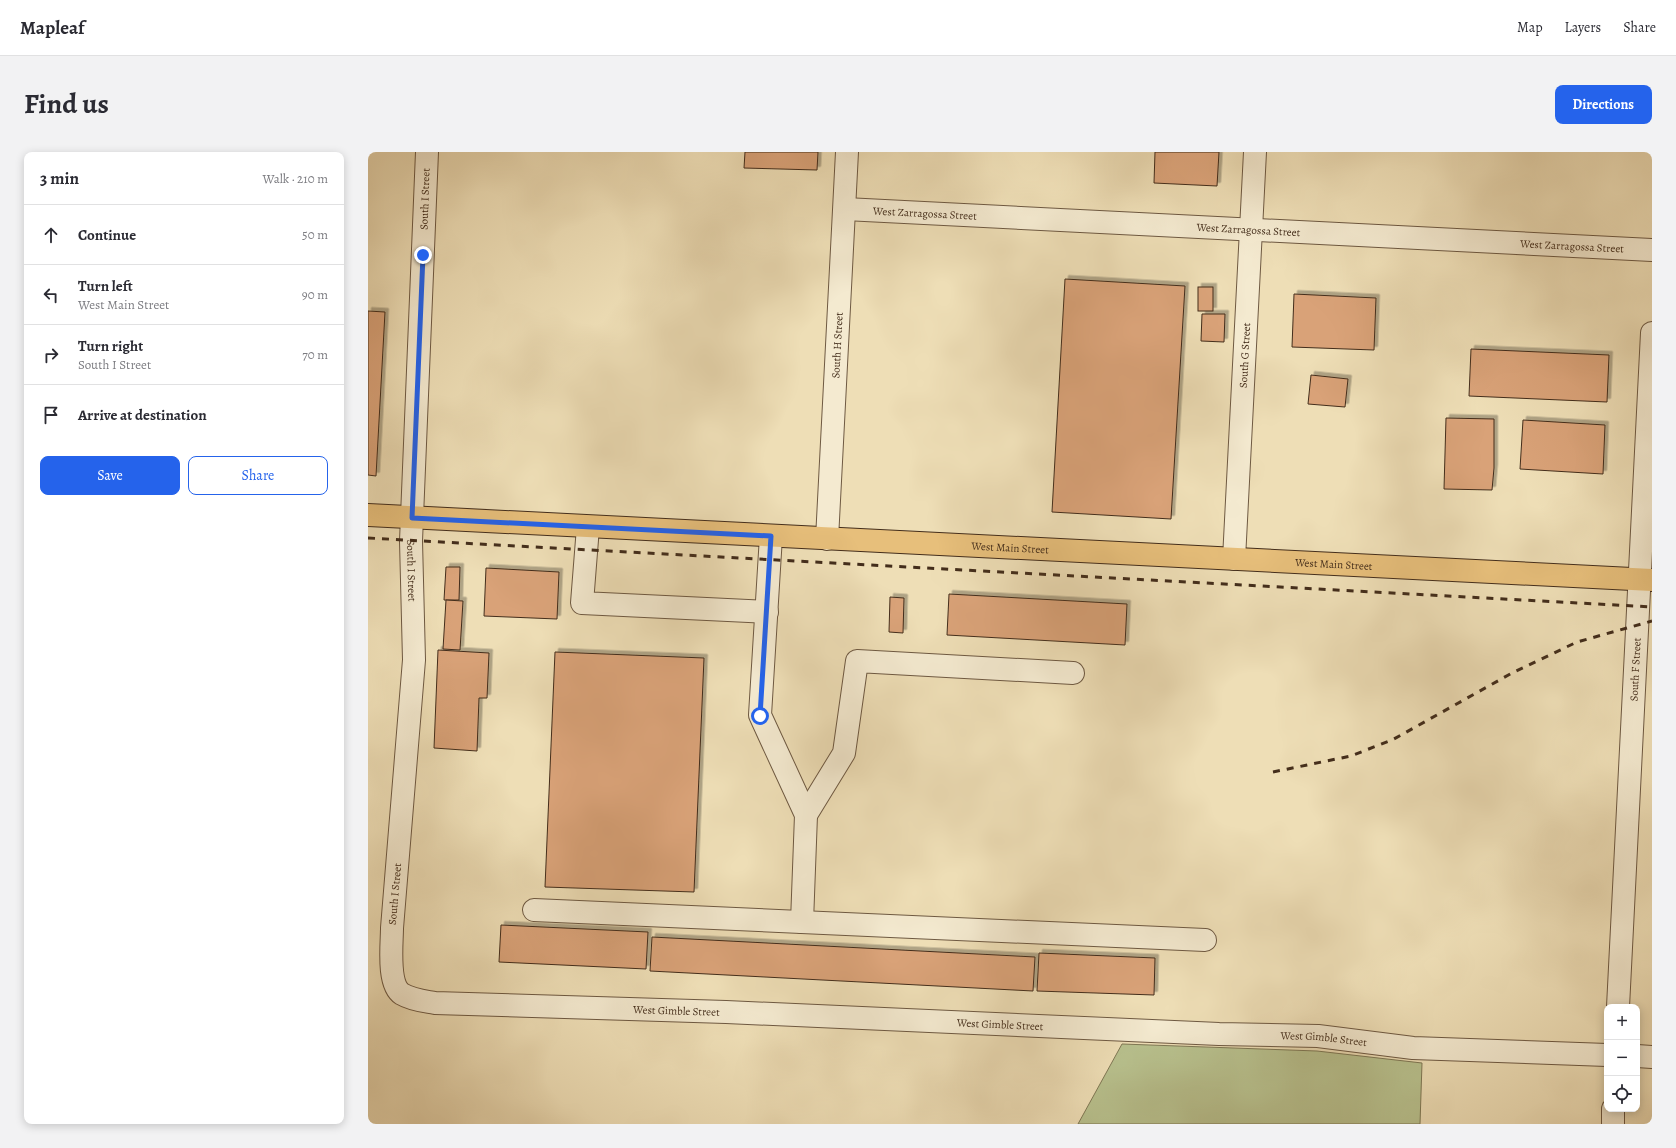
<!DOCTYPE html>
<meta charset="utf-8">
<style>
body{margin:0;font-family:Alegreya,serif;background:#f2f2f3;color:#2b2b33}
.controls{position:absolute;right:12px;bottom:12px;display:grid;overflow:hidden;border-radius:8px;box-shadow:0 2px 10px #0003}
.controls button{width:36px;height:36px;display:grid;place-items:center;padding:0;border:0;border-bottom:1px solid #e1e1e2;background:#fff;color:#2b2b33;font:20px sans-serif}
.stop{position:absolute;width:12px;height:12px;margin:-9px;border:3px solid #2563eb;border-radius:50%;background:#fff}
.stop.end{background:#2563eb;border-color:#fff;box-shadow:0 1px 4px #0008}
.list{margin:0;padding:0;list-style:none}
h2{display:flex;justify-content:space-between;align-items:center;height:52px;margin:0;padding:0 16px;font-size:17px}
h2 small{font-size:13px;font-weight:400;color:#7c7c81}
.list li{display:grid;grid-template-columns:26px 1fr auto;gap:12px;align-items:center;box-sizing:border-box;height:60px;padding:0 16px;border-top:1px solid #e1e1e2}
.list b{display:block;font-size:15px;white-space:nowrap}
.list p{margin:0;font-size:13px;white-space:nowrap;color:#7c7c81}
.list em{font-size:13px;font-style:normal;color:#7c7c81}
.actions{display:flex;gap:8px;padding:12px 16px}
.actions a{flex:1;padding:9px 0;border:1px solid #2563eb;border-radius:8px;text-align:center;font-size:14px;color:#2563eb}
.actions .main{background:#2563eb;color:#fff}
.icon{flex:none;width:22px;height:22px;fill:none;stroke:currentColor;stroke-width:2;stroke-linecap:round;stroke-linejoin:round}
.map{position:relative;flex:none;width:1284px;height:972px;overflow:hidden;border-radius:8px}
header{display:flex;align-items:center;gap:24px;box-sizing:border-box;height:56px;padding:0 20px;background:#fff;border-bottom:1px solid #e1e1e2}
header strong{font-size:19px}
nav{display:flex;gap:22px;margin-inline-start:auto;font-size:14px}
.intro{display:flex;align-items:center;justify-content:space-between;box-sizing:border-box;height:96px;padding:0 24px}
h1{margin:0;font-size:28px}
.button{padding:10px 18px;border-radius:8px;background:#2563eb;color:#fff;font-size:14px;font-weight:700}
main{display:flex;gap:24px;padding:0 24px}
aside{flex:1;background:#fff;border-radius:8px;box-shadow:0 2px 10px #0003}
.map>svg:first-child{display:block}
.green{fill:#b8c18e;stroke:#7e7754}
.building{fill:#d9a278;stroke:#432d1b;filter:url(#shadow)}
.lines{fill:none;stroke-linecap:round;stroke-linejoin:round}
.minor-casing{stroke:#6e5942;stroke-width:24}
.major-casing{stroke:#432d1b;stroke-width:24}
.minor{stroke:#f4ead0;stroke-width:22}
.major{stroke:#e7bf7b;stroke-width:22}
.rail{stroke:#432d1b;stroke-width:3;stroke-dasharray:7 7;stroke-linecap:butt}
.route{stroke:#2563eb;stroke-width:5}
.labels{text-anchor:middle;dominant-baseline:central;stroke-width:3.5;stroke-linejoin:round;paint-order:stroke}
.street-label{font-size:11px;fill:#432d1b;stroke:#f4ead0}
</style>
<header>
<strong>Mapleaf</strong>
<nav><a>Map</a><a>Layers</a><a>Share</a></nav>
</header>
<div class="intro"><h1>Find us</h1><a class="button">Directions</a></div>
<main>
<aside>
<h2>3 min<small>Walk · 210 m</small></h2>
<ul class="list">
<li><svg class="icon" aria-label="ahead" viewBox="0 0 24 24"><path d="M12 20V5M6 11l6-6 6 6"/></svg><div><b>Continue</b></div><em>50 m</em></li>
<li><svg class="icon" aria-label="left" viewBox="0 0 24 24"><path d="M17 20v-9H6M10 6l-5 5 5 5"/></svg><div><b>Turn left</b><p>West Main Street</p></div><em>90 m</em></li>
<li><svg class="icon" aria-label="right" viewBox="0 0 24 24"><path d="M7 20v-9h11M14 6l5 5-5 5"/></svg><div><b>Turn right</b><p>South I Street</p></div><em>70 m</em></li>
<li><svg class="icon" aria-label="arrive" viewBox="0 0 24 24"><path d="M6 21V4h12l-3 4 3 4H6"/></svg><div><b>Arrive at destination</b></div></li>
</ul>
<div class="actions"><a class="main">Save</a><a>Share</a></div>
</aside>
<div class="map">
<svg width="1284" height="972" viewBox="0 0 1284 972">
<defs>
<filter id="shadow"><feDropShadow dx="3.5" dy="-3.5" stdDeviation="0" flood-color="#0004"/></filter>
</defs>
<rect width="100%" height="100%" fill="#eedeb6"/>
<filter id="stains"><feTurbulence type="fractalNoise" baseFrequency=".005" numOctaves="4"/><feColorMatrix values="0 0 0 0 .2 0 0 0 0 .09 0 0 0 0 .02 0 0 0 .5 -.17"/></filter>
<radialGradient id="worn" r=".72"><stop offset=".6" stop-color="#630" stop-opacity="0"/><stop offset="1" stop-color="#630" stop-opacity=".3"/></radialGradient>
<path class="green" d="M754 892 949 899 1054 911 1052 972H710Z"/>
<g class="building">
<path d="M377 0H450L449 18 376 16Z"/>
<path d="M787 0H851L849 34 786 31Z"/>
<path d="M697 127 817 134 803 367 684 360Z"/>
<rect x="830" y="135" width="15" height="24"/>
<path d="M926 142 1008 146 1006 198 924 195Z"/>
<path d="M0 159 17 160 8 324 0 323Z"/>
<path d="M834 162H857L856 190 833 189Z"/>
<path d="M1103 197 1241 203 1239 250 1101 244Z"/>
<path d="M943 223 980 227 977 255 940 252Z"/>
<path d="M1078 266 1126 267V316L1124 338 1076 337Z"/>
<path d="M1155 268 1237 273 1235 322 1152 317Z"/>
<path d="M78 415H92L91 448H76Z"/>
<path d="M118 416 191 420 189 467 116 464Z"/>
<path d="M581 442 759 452 757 493 579 483Z"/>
<path d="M522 445 536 446 535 481 521 480Z"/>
<path d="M78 448 95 449 92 498 75 497Z"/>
<path d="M70 498 121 501 119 546H111L109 599 66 596Z"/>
<path d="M187 500 336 506 326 740 177 735Z"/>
<path d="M133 773 280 780 278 817 131 810Z"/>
<path d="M284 785 667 805 665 839 282 819Z"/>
<path d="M671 801 787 806 786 843 669 839Z"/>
</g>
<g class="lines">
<defs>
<g id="minor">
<path id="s1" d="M59 0 43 389 46 508 24 776C24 792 19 832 34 842 44 848 56 849 67 851L358 860 851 882 950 884 1045 896 1239 903"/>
<path id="s2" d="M477 57 1284 98"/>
<path d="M220 375 214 451 399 460"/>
<path d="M403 384 392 563 438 663 434 770"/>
<path id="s3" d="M459 387 479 0"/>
<path id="s4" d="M866 407 887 0"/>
<path d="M438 663 476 601 489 509 705 521"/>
<path d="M166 758 837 788"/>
<path id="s5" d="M1250 855 1284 181"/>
<path d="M1269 904 1284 905"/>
<path d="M1245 972V957"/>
</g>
<g id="major">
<path id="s6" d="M0 363 1284 428"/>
</g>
</defs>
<use href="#minor" class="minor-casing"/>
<use href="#major" class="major-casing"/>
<use href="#minor" class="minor"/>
<use href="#major" class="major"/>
<g class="rail">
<path d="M0 386 1284 455"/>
<path d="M905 620 983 604 1026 587 1144 521 1209 490 1284 469"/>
</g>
</g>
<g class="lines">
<path class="route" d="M55 103 44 366 403 384 392 564"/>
</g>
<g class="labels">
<g class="street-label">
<text transform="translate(57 47) rotate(-88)">South I Street</text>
<text stroke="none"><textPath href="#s2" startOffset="80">West Zarragossa Street</textPath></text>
<text stroke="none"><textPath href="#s2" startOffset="404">West Zarragossa Street</textPath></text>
<text stroke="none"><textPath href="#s2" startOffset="728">West Zarragossa Street</textPath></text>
<text stroke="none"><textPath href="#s3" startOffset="194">South H Street</textPath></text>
<text stroke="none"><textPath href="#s4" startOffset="204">South G Street</textPath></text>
<text stroke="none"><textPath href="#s6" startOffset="643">West Main Street</textPath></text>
<text stroke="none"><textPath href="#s6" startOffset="967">West Main Street</textPath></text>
<text stroke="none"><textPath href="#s1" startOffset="419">South I Street</textPath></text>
<text stroke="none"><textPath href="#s5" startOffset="338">South F Street</textPath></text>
<text transform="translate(27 742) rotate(-85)">South I Street</text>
<text stroke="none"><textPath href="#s1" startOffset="1122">West Gimble Street</textPath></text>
<text stroke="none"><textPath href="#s1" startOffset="1446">West Gimble Street</textPath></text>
<text stroke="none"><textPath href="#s1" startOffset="1770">West Gimble Street</textPath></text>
</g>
</g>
<rect width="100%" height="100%" filter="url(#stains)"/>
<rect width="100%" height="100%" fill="url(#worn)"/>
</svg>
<div class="controls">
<button>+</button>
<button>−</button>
<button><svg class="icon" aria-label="locate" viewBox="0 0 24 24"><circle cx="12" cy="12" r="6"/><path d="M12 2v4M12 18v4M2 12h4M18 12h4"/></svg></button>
</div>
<div class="stop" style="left:392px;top:564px"></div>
<div class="stop end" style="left:55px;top:103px"></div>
</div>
</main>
